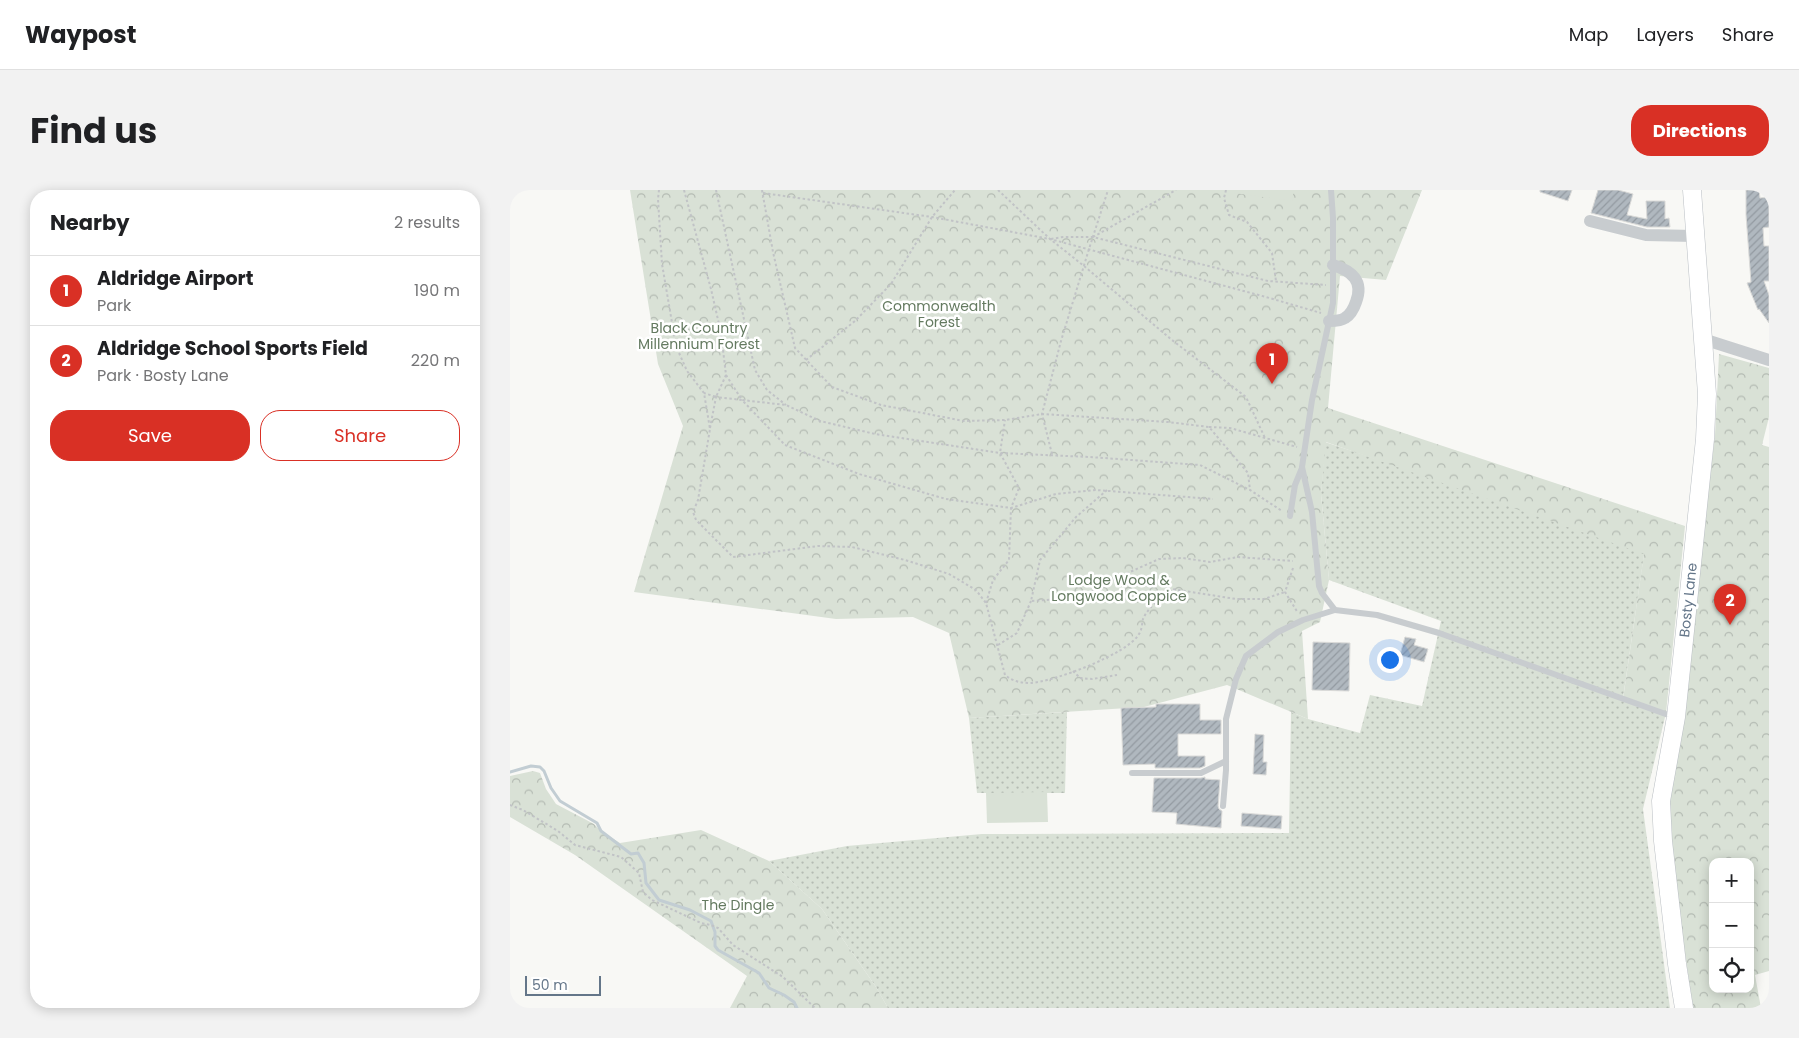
<!DOCTYPE html>
<meta charset="utf-8">
<style>
body{margin:0;font-family:Poppins,sans-serif;background:#f2f2f2;color:#202124}
.controls{position:absolute;right:15px;bottom:15px;display:grid;overflow:hidden;border-radius:10px;box-shadow:0 2px 12px #0003}
.controls button{width:45px;height:45px;display:grid;place-items:center;padding:0;border:0;border-bottom:1px solid #e0e0e0;background:#fff;color:#202124;font:25px sans-serif}
.scale{position:absolute;left:15px;bottom:12px;width:76px;box-sizing:border-box;padding-left:5px;border:2px solid #647689;border-top:0;font-size:14px;line-height:18px;white-space:nowrap;color:#647689;-webkit-text-stroke:4px #fff;paint-order:stroke}
.you{position:absolute;left:879px;top:469px;width:18px;height:18px;margin:-12px;border:4px solid #fff;border-radius:50%;background:#1a73e8;box-shadow:0 0 0 8px #1a73e833}
.badge{display:grid;place-items:center;width:32px;height:32px;border-radius:50%;background:#d93025;color:#fff;font-size:16px;font-weight:700}
.pin{position:absolute;translate:-50% -41px;filter:drop-shadow(0 1px 2px #0008)}
.pin::after{content:'';position:absolute;top:26px;width:18px;height:15px;background:inherit;clip-path:polygon(0 0,100% 0,50% 100%)}
.list{margin:0;padding:0;list-style:none}
h2{display:flex;justify-content:space-between;align-items:center;height:65px;margin:0;padding:0 20px;font-size:21px}
h2 small{font-size:16px;font-weight:400;color:#757577}
.list li{display:grid;grid-template-columns:32px 1fr auto;gap:15px;align-items:center;box-sizing:border-box;height:70px;padding:0 20px;border-top:1px solid #e0e0e0}
.list b{display:block;font-size:19px;white-space:nowrap}
.list p{margin:0;font-size:16px;white-space:nowrap;color:#757577}
.list em{font-size:16px;font-style:normal;color:#757577}
.actions{display:flex;gap:10px;padding:15px 20px}
.actions a{flex:1;padding:11px 0;border:1px solid #d93025;border-radius:20px;text-align:center;font-size:18px;color:#d93025}
.actions .main{background:#d93025;color:#fff}
.icon{flex:none;width:28px;height:28px;fill:none;stroke:currentColor;stroke-width:2;stroke-linecap:round;stroke-linejoin:round}
.map{position:relative;flex:none;width:1259px;height:818px;overflow:hidden;border-radius:20px}
header{display:flex;align-items:center;gap:30px;box-sizing:border-box;height:70px;padding:0 25px;background:#fff;border-bottom:1px solid #e0e0e0}
header strong{font-size:24px}
nav{display:flex;gap:28px;margin-inline-start:auto;font-size:18px}
.intro{display:flex;align-items:center;justify-content:space-between;box-sizing:border-box;height:120px;padding:0 30px}
h1{margin:0;font-size:35px}
.button{padding:12px 22px;border-radius:20px;background:#d93025;color:#fff;font-size:18px;font-weight:700}
main{display:flex;gap:30px;padding:0 30px}
aside{flex:1;background:#fff;border-radius:20px;box-shadow:0 2px 12px #0003}
.map>svg:first-child{display:block}
.grass{fill:url(#grass-dots)}
.forest{fill:url(#forest-crowns);fill-rule:evenodd}
.pitch{fill:#d9e1d6}
.lines{fill:none;stroke-linecap:round;stroke-linejoin:round}
.stream{stroke:#c2cdd3;stroke-width:3}
.building{fill:url(#building-hatch);stroke:#dadad8}
.secondary-casing{stroke:#babfc4;stroke-width:19}
.path{stroke:#c1c3c6;stroke-width:2;stroke-dasharray:2.5 2.5;stroke-linecap:butt}
.lane{stroke:#c8cccf;stroke-width:6}
.street{stroke:#c8cccf;stroke-width:12}
.secondary{stroke:#fff;stroke-width:18}
.labels{text-anchor:middle;dominant-baseline:central;stroke-width:5;stroke-linejoin:round;paint-order:stroke}
.park-label{font-size:14px;fill:#647a60;stroke:#fff}
.street-label{font-size:14px;fill:#647689;stroke:#fff}
</style>
<header>
<strong>Waypost</strong>
<nav><a>Map</a><a>Layers</a><a>Share</a></nav>
</header>
<div class="intro"><h1>Find us</h1><a class="button">Directions</a></div>
<main>
<aside>
<h2>Nearby<small>2 results</small></h2>
<ul class="list">
<li><span class="badge">1</span><div><b>Aldridge Airport</b><p>Park</p></div><em>190 m</em></li>
<li><span class="badge">2</span><div><b>Aldridge School Sports Field</b><p>Park · Bosty Lane</p></div><em>220 m</em></li>
</ul>
<div class="actions"><a class="main">Save</a><a>Share</a></div>
</aside>
<div class="map">
<svg width="1259" height="818" viewBox="0 0 1259 818">
<defs>
<pattern id="grass-dots" width="8" height="8" patternUnits="userSpaceOnUse" patternTransform="scale(1.25)"><rect width="8" height="8" fill="#d9e1d6"/><path d="M2 2h.1M6 6h.1" fill="none" stroke="#b4bbb3" stroke-width="1.8" stroke-linecap="round"/></pattern>
<pattern id="forest-crowns" width="20" height="18" patternUnits="userSpaceOnUse" patternTransform="scale(1.25)"><rect width="20" height="18" fill="#d9e1d6"/><path d="M2 6a3 3 0 1 1 6 0M12 15a3 3 0 1 1 6 0" fill="none" stroke="#b4bbb3"/></pattern>
<pattern id="building-hatch" width="6" height="6" patternUnits="userSpaceOnUse" patternTransform="scale(1.25)"><rect width="6" height="6" fill="#b0b8bf"/><path d="M-1 1l2-2M0 6l6-6M5 7l2-2" fill="none" stroke="#939aa1"/></pattern>
</defs>
<rect width="100%" height="100%" fill="#f8f8f5"/>
<g class="grass">
<path d="M815 252 1135 358 1113 508 1156 523 1133 619 1160 818H378L366 797 312 719 259 671 337 656 472 644 779 643 781 522 798 529 850 543 860 505 912 516 931 431 819 390 811 304Z"/>
<path d="M557 522 555 603H467L459 528Z"/>
</g>
<g class="forest">
<path d="M120 0H912L876 90 830 86 818 218 1175 336 1156 523 1113 509 1134 364 816 252 811 304 819 390 810 432 792 441 798 529 717 495 634 517 459 528 439 443 403 427 326 429 124 402 173 236 148 174Z"/>
<path d="M1209 164 1259 178V227L1252 255 1259 257V781L1245 785 1251 818H1183L1164 690 1160 612 1205 245ZM1203 672H1240V799H1203Z"/>
<path d="M23 581 30 583 36 599 46 614 84 634 91 641 110 653 191 640 259 671 312 719 366 797 378 818H220L237 786 65 665 0 627V586Z"/>
</g>
<g class="pitch">
<path d="M725 0H784L782 11 724 3Z"/>
<path d="M537 602 538 632 477 633 476 603Z"/>
</g>
<g class="lines">
<path class="stream" d="M0 582 21 576 30 577 34 581 41 598 50 611 87 633 91 641 121 664 128 663 134 673 136 693 149 710 180 720 201 731 205 742V756L208 760 249 783 259 798 274 805 284 812 287 818"/>
</g>
<g class="building">
<path d="M1030 0H1062L1058 11 1030 2Z"/>
<path d="M1088 0H1108L1123 4 1117 25 1137 29 1136 11H1155V29L1159 28 1160 37H1137L1081 23Z"/>
<path d="M1236 0H1249L1250 8 1259 7V37L1253 38 1254 56H1259V91H1254L1259 105V133L1249 119 1248 120 1237 93 1241 92 1236 25Z"/>
<path d="M895 447 906 449 904 455 918 459 914 472 890 465Z"/>
<path d="M803 452 840 453 839 501 802 500Z"/>
<path d="M646 514H690V530H711V544H668V566H695V576L690 578H645V574L613 575 611 518 646 517Z"/>
<path d="M745 544 754 545 753 572H757L756 585 743 584Z"/>
<path d="M695 587V589L710 590 708 616 709 619 712 621 711 638 666 634 667 623 642 622 644 588H691Z"/>
<path d="M732 623 772 626 771 639 731 636Z"/>
</g>
<g class="lines">
<defs>
<path id="secondary" d="M1174 818 1167 774 1153 651 1151 611 1166 527 1195 249 1197 204 1182 0"/>
</defs>
<use href="#secondary" class="secondary-casing"/>
<g class="path">
<path d="M149 0 148 9 152 74 166 156 177 181 194 203 200 239 188 310 183 322 186 330 223 367 308 356 342 357 395 370 439 384 466 400 476 413 495 485C502 491 510 493 520 493 543 492 618 464 629 444 632 440 632 433 633 429 637 419 653 404 662 399L726 409H754L775 402"/>
<path d="M174 0 201 99 211 143 216 185 206 207 194 203"/>
<path d="M206 0 245 180 257 200 276 215"/>
<path d="M252 0 263 62 285 158 322 197 371 215 454 231 495 230 532 224 658 232 699 237 738 283 740 300"/>
<path d="M488 0 540 49 574 76 662 150 736 207 755 248"/>
<path d="M716 0 714 8 719 25 737 32 762 63 766 91"/>
<path d="M253 3 422 27 540 49 756 107 811 123"/>
<path d="M583 47 666 0"/>
<path d="M541 49 553 47H583L758 91 816 95"/>
<path d="M296 170 345 131 381 94 422 27 445 0"/>
<path d="M216 185 232 210 276 215 310 231 365 244 490 263 580 267 690 275 740 300 772 321"/>
<path d="M699 237 720 238 787 257"/>
<path d="M200 238 206 207 232 210 275 255 349 284 436 309 501 318 546 304 586 300 703 309"/>
<path d="M542 264 532 224 551 151 579 59 598 0"/>
<path d="M597 300 566 327 530 370 521 411 552 409 583 401 611 386 649 369 673 368 700 372 728 367 783 371"/>
<path d="M783 378 775 402 788 423"/>
<path d="M476 413 483 390 499 370 501 318 509 298 490 263 495 230"/>
<path d="M488 455 507 443 521 411"/>
<path d="M563 481 570 488 582 489 607 485"/>
<path d="M0 615 13 620 48 641 65 655 111 667 129 683 133 702 142 710 191 733 201 735 208 738 223 755 273 787 305 818"/>
</g>
<g class="lane">
<path d="M821 0 823 28V113L802 210 792 277 802 322 809 396 812 403 825 420 867 425 929 443 1164 527"/>
<path d="M780 326 785 295 792 278"/>
<path d="M622 583H691L716 571"/>
<path d="M713 616 716 580V529L726 489 736 466 768 442 793 430 825 420"/>
</g>
<g class="street">
<path d="M1080 31 1136 45 1184 46"/>
<path d="M819 131C824 131 831 131 835 128 840 125 844 118 846 112 854 91 842 81 823 75"/>
<path d="M1193 149 1259 170"/>
</g>
<use href="#secondary" class="secondary"/>
</g>
<g class="labels">
<g class="park-label">
<text x="429" y="116">Commonwealth<tspan x="429" dy="16">Forest</tspan></text>
<text x="189" y="138">Black Country<tspan x="189" dy="16">Millennium Forest</tspan></text>
<text x="609" y="390">Lodge Wood &amp;<tspan x="609" dy="16">Longwood Coppice</tspan></text>
<text x="228" y="715">The Dingle</text>
</g>
<g class="street-label">
<text transform="translate(1178 410) rotate(-84)">Bosty Lane</text>
</g>
</g>
</svg>
<div class="controls">
<button>+</button>
<button>−</button>
<button><svg class="icon" aria-label="locate" viewBox="0 0 24 24"><circle cx="12" cy="12" r="6"/><path d="M12 2v4M12 18v4M2 12h4M18 12h4"/></svg></button>
</div>
<div class="scale">50 m</div>
<div class="you"></div>
<div class="pin badge" style="left:762px;top:194px">1</div>
<div class="pin badge" style="left:1220px;top:435px">2</div>
</div>
</main>
